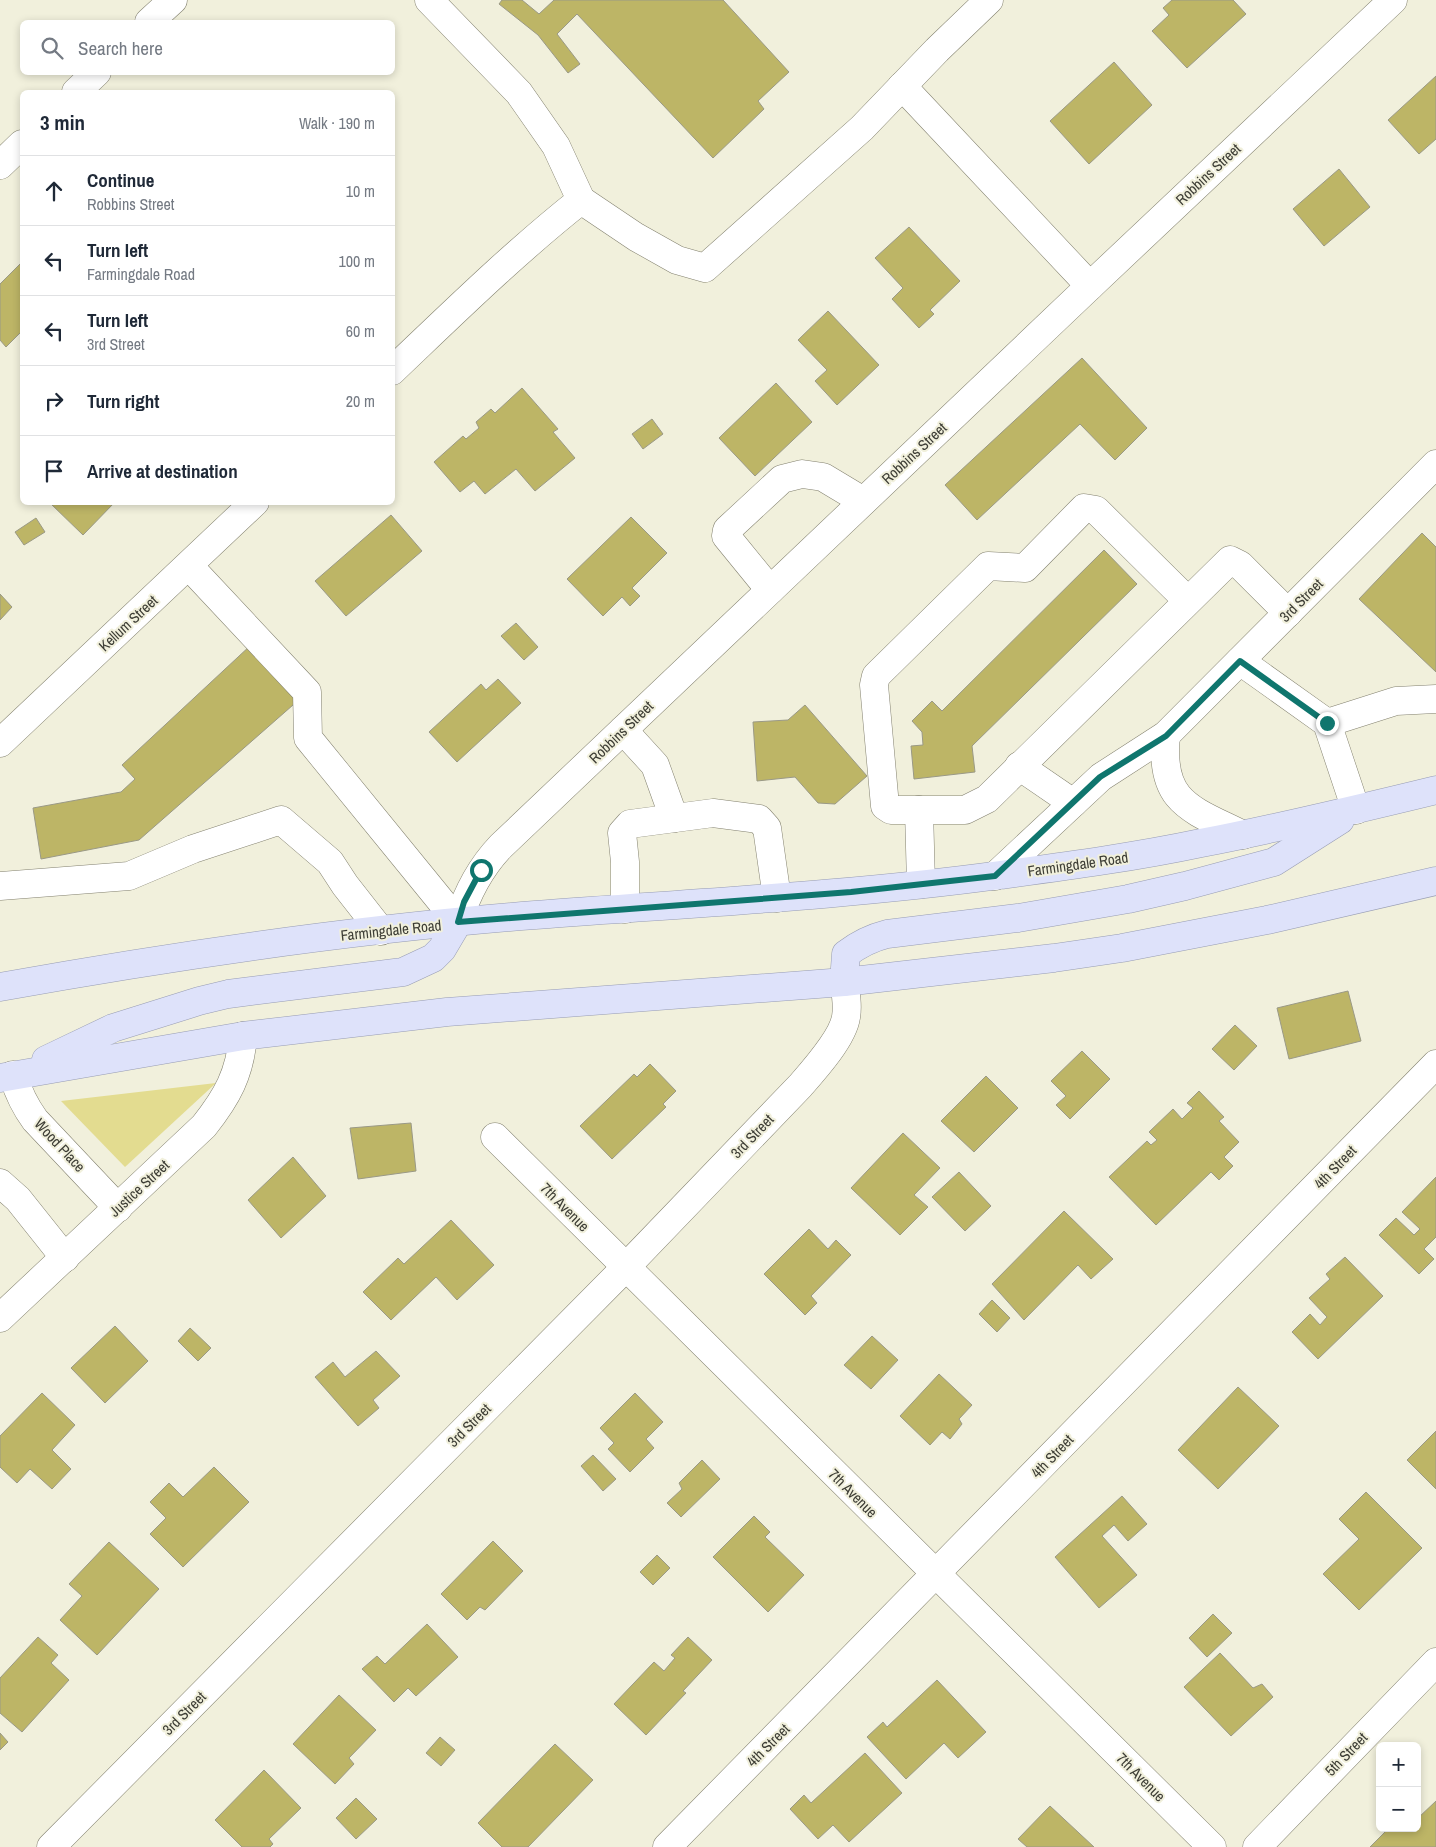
<!DOCTYPE html>
<meta charset="utf-8">
<style>
body{margin:0;font-family:"Archivo Narrow",sans-serif;background:#f6f6f7;color:#1f2937}
.controls{position:absolute;right:15px;bottom:15px;display:grid;overflow:hidden;border-radius:8px;box-shadow:0 2px 8px #0003}
.controls button{width:45px;height:45px;display:grid;place-items:center;padding:0;border:0;border-bottom:1px solid #e0e1e3;background:#fff;color:#1f2937;font:25px sans-serif}
.stop{position:absolute;width:15px;height:15px;margin:-11px;border:4px solid #0f766e;border-radius:50%;background:#fff}
.stop.end{background:#0f766e;border-color:#fff;box-shadow:0 1px 5px #0008}
.list{margin:0;padding:0;list-style:none}
h2{display:flex;justify-content:space-between;align-items:center;height:65px;margin:0;padding:0 20px;font-size:21px}
h2 small{font-size:16px;font-weight:400;color:#747a83}
.list li{display:grid;grid-template-columns:32px 1fr auto;gap:15px;align-items:center;box-sizing:border-box;height:70px;padding:0 20px;border-top:1px solid #e0e1e3}
.list b{display:block;font-size:19px;white-space:nowrap}
.list p{margin:0;font-size:16px;white-space:nowrap;color:#747a83}
.list em{font-size:16px;font-style:normal;color:#747a83}
.icon{flex:none;width:28px;height:28px;fill:none;stroke:currentColor;stroke-width:2;stroke-linecap:round;stroke-linejoin:round}
.map{position:relative;flex:none;width:1436px;height:1847px;overflow:hidden}
.search{position:absolute;background:#fff;box-shadow:0 2px 8px #0003;left:20px;top:20px;width:375px;height:55px;display:flex;align-items:center;gap:12px;box-sizing:border-box;padding:0 18px;border-radius:8px;color:#747a83;font-size:19px}
.panel{position:absolute;background:#fff;box-shadow:0 2px 8px #0003;left:20px;top:90px;width:375px;height:415px;border-radius:8px}
.map>svg:first-child{display:block}
.green{fill:#e3dc90}
.building{fill:#bdb566;stroke:#9a9986}
.lines{fill:none;stroke-linecap:round;stroke-linejoin:round}
.minor-casing{stroke:#83816f;stroke-width:29}
.major-casing{stroke:#979cb3;stroke-width:29}
.minor{stroke:#fff;stroke-width:28}
.major{stroke:#dee2fa;stroke-width:28}
.route{stroke:#0f766e;stroke-width:6}
.labels{text-anchor:middle;dominant-baseline:central;stroke-width:4;stroke-linejoin:round;paint-order:stroke}
.street-label{font-size:15px;fill:#3d3d35;stroke:#f1f0dc}
</style>
<div class="map">
<svg width="1436" height="1847" viewBox="0 0 1436 1847">
<rect width="100%" height="100%" fill="#f1f0dc"/>
<path class="green" d="M216 1083 125 1167 61 1101Z"/>
<g class="building">
<path d="M502 0H522L539 14 554 0H723L789 72 758 101 764 109 713 158 577 14 557 34 580 64 568 73 538 35 499 4Z"/>
<path d="M1172 0H1233L1246 14 1187 68 1152 31 1169 15 1163 8Z"/>
<path d="M1114 62 1152 105 1089 164 1050 121Z"/>
<path d="M1436 76V139L1419 154 1388 120Z"/>
<path d="M1339 169 1370 207 1324 246 1293 209Z"/>
<path d="M909 227 960 281 930 310 934 314 919 328 892 299 903 288 875 258Z"/>
<path d="M22 262V331L6 347 0 340V284Z"/>
<path d="M828 311 879 365 837 405 815 381 827 370 798 340Z"/>
<path d="M1082 358 1147 428 1115 460 1080 424 977 520 945 485Z"/>
<path d="M776 383 812 422 755 476 719 438Z"/>
<path d="M522 388 558 429 553 432 575 458 535 491 516 469 485 494 474 481 460 492 434 462 463 436 466 439 479 428 476 422 491 409 495 413Z"/>
<path d="M652 419 663 434 643 449 632 434Z"/>
<path d="M49 502H115L83 535Z"/>
<path d="M391 515 422 551 346 616 315 581Z"/>
<path d="M631 517 667 553 632 588 640 596 630 606 622 597 603 616 567 579Z"/>
<path d="M36 518 45 532 24 545 15 532Z"/>
<path d="M1422 533 1436 547V672L1359 599Z"/>
<path d="M1104 550 1137 584 972 746 975 772 914 779 911 746 923 745 922 732 912 721 932 701 942 711Z"/>
<path d="M0 594 12 607 0 620Z"/>
<path d="M516 623 538 647 524 660 501 636Z"/>
<path d="M252 644 301 698 139 840 41 859 33 808 121 792 135 779 122 765Z"/>
<path d="M498 679 521 703 457 762 429 732 481 684 486 690Z"/>
<path d="M805 705 867 776 835 804 818 803 795 777 757 781 753 722 788 720Z"/>
<path d="M1348 991 1361 1041 1289 1059 1277 1008Z"/>
<path d="M1235 1025 1257 1046 1234 1070 1212 1049Z"/>
<path d="M1082 1051 1110 1079 1070 1119 1056 1105 1066 1096 1051 1081Z"/>
<path d="M650 1064 676 1091 663 1104 666 1107 612 1159 580 1126 634 1074 637 1077Z"/>
<path d="M986 1076 1018 1108 974 1152 941 1121Z"/>
<path d="M1199 1091 1224 1117 1219 1121 1239 1142 1224 1157 1233 1166 1219 1180 1211 1172 1156 1225 1109 1177 1147 1141 1151 1145 1157 1140 1149 1132 1173 1109 1182 1119 1193 1108 1187 1103Z"/>
<path d="M411 1123 416 1171 358 1179 350 1128Z"/>
<path d="M903 1133 940 1168 914 1195 928 1207 900 1235 851 1188Z"/>
<path d="M293 1157 326 1196 281 1238 248 1200Z"/>
<path d="M959 1172 991 1206 965 1231 932 1197Z"/>
<path d="M1436 1177V1237L1424 1249 1434 1259 1419 1274 1379 1235 1396 1218 1414 1235 1420 1229 1402 1212Z"/>
<path d="M1064 1211 1113 1259 1091 1279 1078 1265 1024 1320 992 1284Z"/>
<path d="M451 1220 494 1265 457 1300 436 1277 391 1320 363 1292 398 1258 404 1264Z"/>
<path d="M809 1229 828 1249 836 1240 851 1255 811 1296 817 1303 805 1315 764 1274Z"/>
<path d="M1345 1257 1383 1296 1318 1359 1292 1332 1310 1314 1320 1325 1327 1317 1309 1298 1330 1279 1326 1274Z"/>
<path d="M992 1300 1010 1318 997 1332 979 1314Z"/>
<path d="M115 1326 148 1361 105 1403 71 1368Z"/>
<path d="M190 1328 211 1348 198 1361 178 1341Z"/>
<path d="M872 1336 898 1360 871 1389 844 1365Z"/>
<path d="M376 1351 400 1376 373 1400 379 1408 358 1426 315 1377 333 1362 345 1377Z"/>
<path d="M939 1374 972 1405 959 1419 962 1424 950 1439 942 1432 930 1445 900 1416Z"/>
<path d="M1238 1387 1279 1426 1218 1489 1178 1450Z"/>
<path d="M42 1393 75 1425 52 1450 71 1469 52 1489 30 1469 17 1483 0 1467V1436Z"/>
<path d="M635 1393 663 1422 646 1439 654 1448 630 1472 608 1449 614 1443 600 1428Z"/>
<path d="M1436 1431V1489L1407 1460Z"/>
<path d="M593 1455 616 1479 603 1491 581 1466Z"/>
<path d="M702 1460 720 1479 681 1517 667 1503 682 1489 679 1483Z"/>
<path d="M214 1467 249 1502 183 1567 150 1534 166 1518 150 1502 169 1483 183 1497Z"/>
<path d="M1366 1492 1422 1548 1359 1610 1323 1574 1359 1539 1339 1519Z"/>
<path d="M1122 1496 1147 1524 1128 1541 1114 1525 1102 1536 1137 1575 1099 1608 1055 1557Z"/>
<path d="M754 1516 770 1532 765 1537 804 1575 768 1612 713 1557Z"/>
<path d="M493 1541 523 1571 485 1610 480 1607 467 1620 441 1594Z"/>
<path d="M109 1542 159 1589 97 1655 60 1620 82 1596 69 1584Z"/>
<path d="M657 1555 670 1568 653 1585 640 1572Z"/>
<path d="M1213 1614 1232 1633 1207 1657 1189 1638Z"/>
<path d="M427 1624 458 1657 416 1696 408 1688 394 1702 362 1669 377 1656 385 1664Z"/>
<path d="M38 1637 58 1655 51 1663 69 1680 22 1732 0 1713V1678Z"/>
<path d="M688 1637 712 1660 683 1691 686 1693 646 1735 614 1704 654 1662 664 1671 675 1658 671 1655Z"/>
<path d="M1220 1653 1253 1688 1262 1684 1273 1697 1231 1736 1184 1687Z"/>
<path d="M937 1680 986 1732 958 1758 944 1743 906 1779 867 1737 883 1722 887 1727Z"/>
<path d="M339 1695 376 1730 349 1758 354 1764 335 1784 293 1744Z"/>
<path d="M0 1733 8 1742 0 1750Z"/>
<path d="M440 1737 455 1750 441 1766 426 1753Z"/>
<path d="M555 1744 593 1780 528 1847H502L478 1823Z"/>
<path d="M865 1753 902 1793 849 1842 833 1825 818 1839 790 1809 804 1795 811 1803Z"/>
<path d="M264 1770 301 1808 269 1839 273 1844 270 1847H242L215 1820Z"/>
<path d="M356 1798 377 1819 356 1839 336 1818Z"/>
<path d="M1436 1801V1847H1370L1389 1828H1401L1405 1832 1408 1828H1417V1819Z"/>
<path d="M1050 1806 1094 1847H1027L1018 1839Z"/>
</g>
<g class="lines">
<defs>
<g id="minor">
<path d="M149 22 173 0"/>
<path d="M902 86 1090 286"/>
<path d="M76 92 97 72"/>
<path d="M0 165 22 144"/>
<path d="M581 200 636 237 677 260 705 268 862 128 937 50 989 0"/>
<path d="M392 371C454 312 514 253 581 200L556 146 519 93 429 0"/>
<path d="M189 566 307 692 308 738 458 922"/>
<path d="M770 590 726 536 727 530 782 479 802 474 823 477 863 501"/>
<path d="M1188 601 1096 510 1084 508 1025 568 988 566 876 676 874 685 885 806 891 810H965L987 799 1230 560 1240 565 1288 613"/>
<path d="M1240 661 1327 723"/>
<path d="M623 730 655 765 674 818"/>
<path d="M1166 735C1159 803 1191 809 1243 835"/>
<path d="M0 743 255 502"/>
<path d="M1019 766 1073 803"/>
<path d="M919 810 921 884"/>
<path d="M1356 810 1327 723 1396 701 1436 699"/>
<path d="M995 876 1101 777 1166 735 1436 464"/>
<path d="M0 886 129 876 193 849 281 820 330 862 345 885 381 931"/>
<path d="M625 909V862L622 833 630 824 713 813 759 819 767 828 777 898"/>
<path d="M458 922C467 893 480 868 501 846L1090 286 1393 0"/>
<path d="M13 1075C18 1092 24 1105 35 1120L118 1208"/>
<path d="M495 1137 1212 1847"/>
<path d="M0 1183 18 1199 65 1258"/>
<path d="M0 1318 204 1126C227 1097 240 1074 243 1036"/>
<path d="M51 1847 626 1267 800 1086C814 1070 843 1038 846 1017 848 1006 846 994 844 982"/>
<path d="M667 1847 1436 1064"/>
<path d="M1257 1847 1436 1662"/>
</g>
<g id="major">
<path d="M844 982 846 954C859 944 871 938 887 934L1018 918 1128 899 1185 886 1274 862 1340 820"/>
<path d="M0 987C177 955 355 929 535 915 690 903 845 896 1000 875 1067 866 1135 857 1201 843 1280 828 1358 809 1436 790"/>
<path d="M46 1060 113 1028 199 1001 228 994 403 972 433 958 442 949 458 922"/>
<path d="M0 1078 243 1036 447 1012 844 982 1054 958 1122 948 1267 920 1436 881"/>
</g>
</defs>
<use href="#minor" class="minor-casing"/>
<use href="#major" class="major-casing"/>
<use href="#minor" class="minor"/>
<use href="#major" class="major"/>
</g>
<g class="lines">
<path class="route" d="M481 870 464 902 458 922 851 892 995 876 1100 777 1166 736 1240 661 1327 723"/>
</g>
<g class="labels">
<g class="street-label">
<text transform="translate(1208 174) rotate(-43)">Robbins Street</text>
<text transform="translate(914 453) rotate(-43)">Robbins Street</text>
<text transform="translate(1301 600) rotate(-45)">3rd Street</text>
<text transform="translate(128 623) rotate(-43)">Kellum Street</text>
<text transform="translate(621 732) rotate(-44)">Robbins Street</text>
<text transform="translate(1078 864) rotate(-8)">Farmingdale Road</text>
<text transform="translate(391 930) rotate(-6)">Farmingdale Road</text>
<text transform="translate(752 1136) rotate(-46)">3rd Street</text>
<text transform="translate(60 1145) rotate(47)">Wood Place</text>
<text transform="translate(1335 1167) rotate(-46)">4th Street</text>
<text transform="translate(139 1188) rotate(-43)">Justice Street</text>
<text transform="translate(565 1207) rotate(45)">7th Avenue</text>
<text transform="translate(469 1425) rotate(-45)">3rd Street</text>
<text transform="translate(1052 1456) rotate(-46)">4th Street</text>
<text transform="translate(853 1493) rotate(45)">7th Avenue</text>
<text transform="translate(184 1713) rotate(-45)">3rd Street</text>
<text transform="translate(768 1745) rotate(-45)">4th Street</text>
<text transform="translate(1346 1754) rotate(-46)">5th Street</text>
<text transform="translate(1141 1777) rotate(45)">7th Avenue</text>
</g>
</g>
</svg>
<div class="controls">
<button>+</button>
<button>−</button>
</div>
<div class="stop" style="left:481px;top:870px"></div>
<div class="stop end" style="left:1327px;top:723px"></div>
<div class="search"><svg class="icon" aria-label="search" viewBox="0 0 24 24"><circle cx="10" cy="10" r="6"/><path d="M15 15l6 6"/></svg>Search here</div>
<section class="panel">
<h2>3 min<small>Walk · 190 m</small></h2>
<ul class="list">
<li><svg class="icon" aria-label="ahead" viewBox="0 0 24 24"><path d="M12 20V5M6 11l6-6 6 6"/></svg><div><b>Continue</b><p>Robbins Street</p></div><em>10 m</em></li>
<li><svg class="icon" aria-label="left" viewBox="0 0 24 24"><path d="M17 20v-9H6M10 6l-5 5 5 5"/></svg><div><b>Turn left</b><p>Farmingdale Road</p></div><em>100 m</em></li>
<li><svg class="icon" aria-label="left" viewBox="0 0 24 24"><path d="M17 20v-9H6M10 6l-5 5 5 5"/></svg><div><b>Turn left</b><p>3rd Street</p></div><em>60 m</em></li>
<li><svg class="icon" aria-label="right" viewBox="0 0 24 24"><path d="M7 20v-9h11M14 6l5 5-5 5"/></svg><div><b>Turn right</b></div><em>20 m</em></li>
<li><svg class="icon" aria-label="arrive" viewBox="0 0 24 24"><path d="M6 21V4h12l-3 4 3 4H6"/></svg><div><b>Arrive at destination</b></div></li>
</ul>
</section>
</div>
